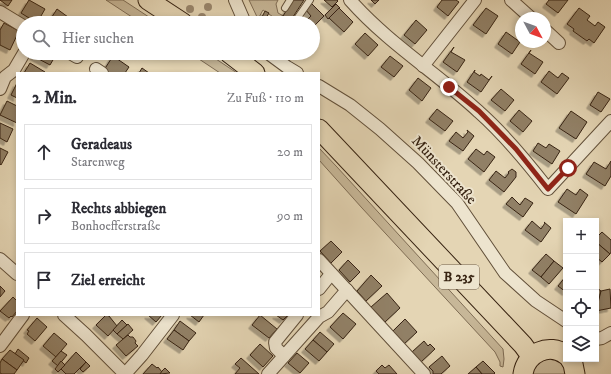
<!DOCTYPE html>
<html lang="de">
<meta charset="utf-8">
<style>
body{margin:0;font-family:"IM FELL DW Pica",serif;background:#f7f7f7;color:#2b2b33}
.controls{position:absolute;right:12px;bottom:12px;display:grid;overflow:hidden;border-radius:0px;box-shadow:0 2px 6px #0003}
.controls button{width:36px;height:36px;display:grid;place-items:center;padding:0;border:0;border-bottom:1px solid #e1e1e2;background:#fff;color:#2b2b33;font:20px sans-serif}
.compass{position:absolute;left:515px;top:12px;width:36px;height:36px;border-radius:50%;background:#fff;box-shadow:0 2px 6px #0003;rotate:131deg}
.stop{position:absolute;width:12px;height:12px;margin:-9px;border:3px solid #8f2418;border-radius:50%;background:#fff}
.stop.end{background:#8f2418;border-color:#fff;box-shadow:0 1px 4px #0008}
.list{margin:0;padding:0;list-style:none}
h2{display:flex;justify-content:space-between;align-items:center;height:52px;margin:0;padding:0 16px;font-size:17px}
h2 small{font-size:13px;font-weight:400;color:#7c7c81}
.list li{display:grid;grid-template-columns:26px 1fr auto;gap:12px;align-items:center;box-sizing:border-box;height:56px;margin:0 8px 8px;padding:0 8px;border:1px solid #e1e1e2;border-radius:0px}
.list b{display:block;font-size:15px;white-space:nowrap}
.list p{margin:0;font-size:13px;white-space:nowrap;color:#7c7c81}
.list em{font-size:13px;font-style:normal;color:#7c7c81}
.icon{flex:none;width:22px;height:22px;fill:none;stroke:currentColor;stroke-width:2;stroke-linecap:round;stroke-linejoin:round}
.map{position:relative;flex:none;width:611px;height:374px;overflow:hidden}
.search{position:absolute;background:#fff;box-shadow:0 2px 6px #0003;left:16px;top:16px;width:304px;height:44px;display:flex;align-items:center;gap:10px;box-sizing:border-box;padding:0 14px;border-radius:22px;color:#7c7c81;font-size:15px}
.panel{position:absolute;background:#fff;box-shadow:0 2px 6px #0003;left:16px;top:72px;width:304px;height:244px;border-radius:0px}
.map>svg:first-child{display:block}
.green{fill:#c7b798;stroke:#7f6d55}
.building{fill:#918066;stroke:#372312;filter:url(#shadow)}
.lines{fill:none;stroke-linecap:round;stroke-linejoin:round}
.service-casing{stroke:#62503a;stroke-width:8}
.minor-casing{stroke:#62503a;stroke-width:14}
.primary-casing{stroke:#372312;stroke-width:21}
.service{stroke:#ede4ce;stroke-width:6}
.minor{stroke:#ede4ce;stroke-width:12}
.primary{stroke:#e4d5b4;stroke-width:19}
.tree{fill:#99876e}
.route{stroke:#8f2418;stroke-width:5}
.labels{text-anchor:middle;dominant-baseline:central;stroke-width:4;stroke-linejoin:round;paint-order:stroke}
.shield{fill:#ede4ce;stroke:#6e5d4a;stroke-width:1}
.shield-label{font-size:14px;font-weight:bold;fill:#372312}
.street-label{font-size:15px;fill:#372312;stroke:#ede4ce}
</style>
<div class="map">
<svg width="611" height="374" viewBox="0 0 611 374">
<defs>
<filter id="shadow"><feDropShadow dx="-3.5" dy="3.5" stdDeviation="0" flood-color="#0004"/></filter>
</defs>
<rect width="100%" height="100%" fill="#e4d5b4"/>
<filter id="stains"><feTurbulence type="fractalNoise" baseFrequency=".005" numOctaves="4"/><feColorMatrix values="0 0 0 0 .2 0 0 0 0 .09 0 0 0 0 .02 0 0 0 .5 -.17"/></filter>
<radialGradient id="worn" r=".72"><stop offset=".6" stop-color="#630" stop-opacity="0"/><stop offset="1" stop-color="#630" stop-opacity=".3"/></radialGradient>
<g class="green">
<path d="M106 0H123L158 23H141Z"/>
<path d="M249 0H278L276 4 278 13 291 20 289 23H282L263 10 258 19Z"/>
<path d="M190 53H207L237 73H220Z"/>
<path d="M319 148 337 167 503 349 504 359 503 367 500 366V362L495 352 362 208 319 160Z"/>
<path d="M557 357 570 374H530L536 361Z"/>
</g>
<g class="building">
<path d="M0 0H12L8 6Z"/>
<path d="M29 0 45 9 37 23 21 13Z"/>
<path d="M293 0H304L291 20 283 16Z"/>
<path d="M324 0H337L338 1 332 7Z"/>
<path d="M371 0H379L375 4Z"/>
<path d="M442 0H456L459 2 448 16 437 7Z"/>
<path d="M549 0H568L558 13 546 4Z"/>
<path d="M311 3 324 16 313 27V23H304L311 16 305 9Z"/>
<path d="M336 4 340 8 328 19 325 15Z"/>
<path d="M339 8 353 22 344 32 329 18Z"/>
<path d="M486 8 498 16 486 34 473 25Z"/>
<path d="M579 8 590 16 587 20 595 26 598 22 605 27 594 43 589 39 587 41 573 31 574 29 567 24Z"/>
<path d="M57 9 68 17 64 23H48Z"/>
<path d="M265 11 269 13 264 21 261 19Z"/>
<path d="M416 20 427 30 415 44 404 35Z"/>
<path d="M4 23 19 31 10 50 0 45V30Z"/>
<path d="M506 32 520 42 512 54 498 44Z"/>
<path d="M365 33 378 45 368 56 355 44Z"/>
<path d="M454 47 451 52 465 60 457 72 443 62Z"/>
<path d="M531 50 529 53 543 62 535 74 521 64Z"/>
<path d="M35 53H57L50 65 33 56Z"/>
<path d="M113 56 129 67 125 73H109L104 70Z"/>
<path d="M390 56 403 66 394 77 381 67Z"/>
<path d="M30 63 45 72 44 73H24Z"/>
<path d="M142 68 149 73H139Z"/>
<path d="M475 70 474 72 480 76 481 74 489 80 492 76 481 92 467 82Z"/>
<path d="M549 71 558 78 562 73 569 78 557 94 541 82Z"/>
<path d="M418 78 431 88 422 101 409 90Z"/>
<path d="M17 83V98L11 95Z"/>
<path d="M501 89 514 100 505 111 491 100Z"/>
<path d="M598 92 610 99 601 112 590 105Z"/>
<path d="M7 101 17 106V123L0 115Z"/>
<path d="M437 109 453 121 445 131 429 119Z"/>
<path d="M519 110 532 121 523 132 510 121Z"/>
<path d="M571 111 587 122 576 139 559 128Z"/>
<path d="M0 123 13 129 7 142 0 138Z"/>
<path d="M467 130 474 136 463 151 449 141 456 132 463 138 468 132Z"/>
<path d="M538 143 546 148 549 144 560 151 552 164 533 151Z"/>
<path d="M0 148 8 152 1 165 0 164Z"/>
<path d="M476 149 484 155 487 151 495 157 484 172 468 159Z"/>
<path d="M611 161V176L605 186 586 174 594 162 606 169Z"/>
<path d="M512 169 516 172V177L504 192 489 180 496 171 505 178 509 173 508 172Z"/>
<path d="M567 189 576 195 580 189 588 195 576 214 558 202Z"/>
<path d="M512 197 520 205 525 198 533 203 523 217 506 204Z"/>
<path d="M532 221 541 229 545 223 544 222 551 228 541 242 525 230Z"/>
<path d="M602 232 611 240V252L610 254 596 242V238Z"/>
<path d="M331 241 342 252 331 263 320 251Z"/>
<path d="M596 242 610 254 602 262 596 257Z"/>
<path d="M546 254 554 261 541 277 532 270Z"/>
<path d="M348 260 360 272 350 282 339 270Z"/>
<path d="M554 261 563 268 549 284 541 277Z"/>
<path d="M371 275 382 286 366 301 357 291Z"/>
<path d="M566 276V292L558 286Z"/>
<path d="M0 286 5 291 0 297Z"/>
<path d="M596 287 601 291 596 311Z"/>
<path d="M610 289 611 308 596 311 601 291Z"/>
<path d="M387 293 400 308 385 322 371 307Z"/>
<path d="M13 297 17 301V311L12 317 11 316 9 318 0 311Z"/>
<path d="M343 313 356 324 343 339 330 327Z"/>
<path d="M106 315 109 316 117 326 108 336 96 325Z"/>
<path d="M148 315H162L156 322Z"/>
<path d="M190 315H204L199 322Z"/>
<path d="M260 315 277 329 269 338 252 325Z"/>
<path d="M276 315H288L283 320Z"/>
<path d="M37 318 47 327 35 341 27 334 29 331 27 330Z"/>
<path d="M405 319 417 332 403 345 391 333Z"/>
<path d="M122 320 127 325 117 334 113 330Z"/>
<path d="M180 321 196 333 189 341 174 330Z"/>
<path d="M128 324 133 330 123 339 117 334Z"/>
<path d="M174 330 189 341 183 350 167 339Z"/>
<path d="M320 332 334 344 327 352 313 340Z"/>
<path d="M54 333 67 344 56 357 43 346Z"/>
<path d="M128 335 130 337H133L136 341 135 343 138 346 126 356 116 345Z"/>
<path d="M313 340 327 352 319 361 305 349Z"/>
<path d="M424 341 428 346 430 344 435 349 421 362 412 352Z"/>
<path d="M260 344 273 356 263 367 250 355Z"/>
<path d="M18 349 29 358 26 363 15 354Z"/>
<path d="M10 350 24 360 17 370 2 359Z"/>
<path d="M61 351 67 355 58 366 52 361Z"/>
<path d="M76 352 86 362 74 374H66L61 369Z"/>
<path d="M297 353 309 363 300 373 288 363Z"/>
<path d="M442 356 450 366 441 374H433V371L429 367Z"/>
<path d="M241 358 259 374H235L240 368 235 364Z"/>
<path d="M2 359 17 370 14 374H2L0 373V363Z"/>
<path d="M61 361 65 365 58 372 55 369Z"/>
<path d="M483 361 495 373 494 374H482L476 367Z"/>
<path d="M86 362 90 366 83 372 80 369Z"/>
<path d="M152 364 157 368 158 367 162 372 160 374H143Z"/>
<path d="M382 365 385 368 389 365 397 374H379L376 371Z"/>
<path d="M476 367 482 374H468Z"/>
<path d="M165 368 170 373 160 374 162 371Z"/>
</g>
<g class="lines">
<defs>
<g id="service">
<path d="M285 8 290 0"/>
<path d="M294 23 310 0"/>
</g>
<g id="minor">
<path d="M235 0 245 23"/>
<path d="M350 0C389 44 437 73 479 112 505 135 527 162 548 189L611 121"/>
<path d="M511 0 531 18"/>
<path d="M0 12 23 26"/>
<path d="M545 30 559 43"/>
<path d="M70 53 77 57"/>
<path d="M268 53 287 67 297 73"/>
<path d="M423 66 475 0"/>
<path d="M96 69 102 73"/>
<path d="M319 86 350 105 380 129 418 163 457 203 505 273 536 301 566 321"/>
<path d="M0 89 5 77 14 70 24 53"/>
<path d="M0 259 17 274"/>
<path d="M319 260 424 374"/>
<path d="M319 289 331 274"/>
<path d="M64 315 86 335 125 374"/>
<path d="M596 339 602 338 611 333"/>
<path d="M0 346 23 315"/>
<path d="M284 356 276 348 275 342 297 315"/>
<path d="M125 374 142 355 173 315"/>
<path d="M268 374 319 317 328 312 347 290"/>
</g>
<g id="primary">
<path d="M148 0 183 23"/>
<path d="M229 53 255 73"/>
<path d="M319 129 523 345 531 356"/>
<path d="M570 359 573 364 575 374"/>
<path d="M523 374C526 353 549 342 566 355"/>
</g>
</defs>
<use href="#service" class="service-casing"/>
<use href="#minor" class="minor-casing"/>
<use href="#primary" class="primary-casing"/>
<use href="#service" class="service"/>
<use href="#minor" class="minor"/>
<use href="#primary" class="primary"/>
</g>
<g class="tree">
<circle cx="208" cy="7" r="4"/>
<circle cx="190" cy="9" r="4"/>
<circle cx="202" cy="17" r="4"/>
</g>
<g class="lines">
<path class="route" d="M449 87 479 111 516 149 548 189 568 168"/>
</g>
<g class="labels">
<rect class="shield" x="439" y="265" width="40" height="24" rx="3"/>
<g class="shield-label">
<text x="459" y="277">B 235</text>
</g>
<g class="street-label">
<text transform="translate(444 170) rotate(47)">Münsterstraße</text>
</g>
</g>
<rect width="100%" height="100%" filter="url(#stains)"/>
<rect width="100%" height="100%" fill="url(#worn)"/>
</svg>
<div class="controls">
<button>+</button>
<button>−</button>
<button><svg class="icon" aria-label="locate" viewBox="0 0 24 24"><circle cx="12" cy="12" r="6"/><path d="M12 2v4M12 18v4M2 12h4M18 12h4"/></svg></button>
<button><svg class="icon" aria-label="layers" viewBox="0 0 24 24"><path d="M12 4l9 5-9 5-9-5zM3 14l9 5 9-5"/></svg></button>
</div>
<svg class="compass" viewBox="-18 -18 36 36"><path d="M0-13l5 13h-10z" fill="#e53935"/><path d="M0 13l5-13h-10z" fill="#7c7c81"/></svg>
<div class="stop" style="left:568px;top:168px"></div>
<div class="stop end" style="left:449px;top:87px"></div>
<div class="search"><svg class="icon" aria-label="search" viewBox="0 0 24 24"><circle cx="10" cy="10" r="6"/><path d="M15 15l6 6"/></svg>Hier suchen</div>
<section class="panel">
<h2>2 Min.<small>Zu Fuß · 110 m</small></h2>
<ul class="list">
<li><svg class="icon" aria-label="ahead" viewBox="0 0 24 24"><path d="M12 20V5M6 11l6-6 6 6"/></svg><div><b>Geradeaus</b><p>Starenweg</p></div><em>20 m</em></li>
<li><svg class="icon" aria-label="right" viewBox="0 0 24 24"><path d="M7 20v-9h11M14 6l5 5-5 5"/></svg><div><b>Rechts abbiegen</b><p>Bonhoefferstraße</p></div><em>90 m</em></li>
<li><svg class="icon" aria-label="arrive" viewBox="0 0 24 24"><path d="M6 21V4h12l-3 4 3 4H6"/></svg><div><b>Ziel erreicht</b></div></li>
</ul>
</section>
</div>
